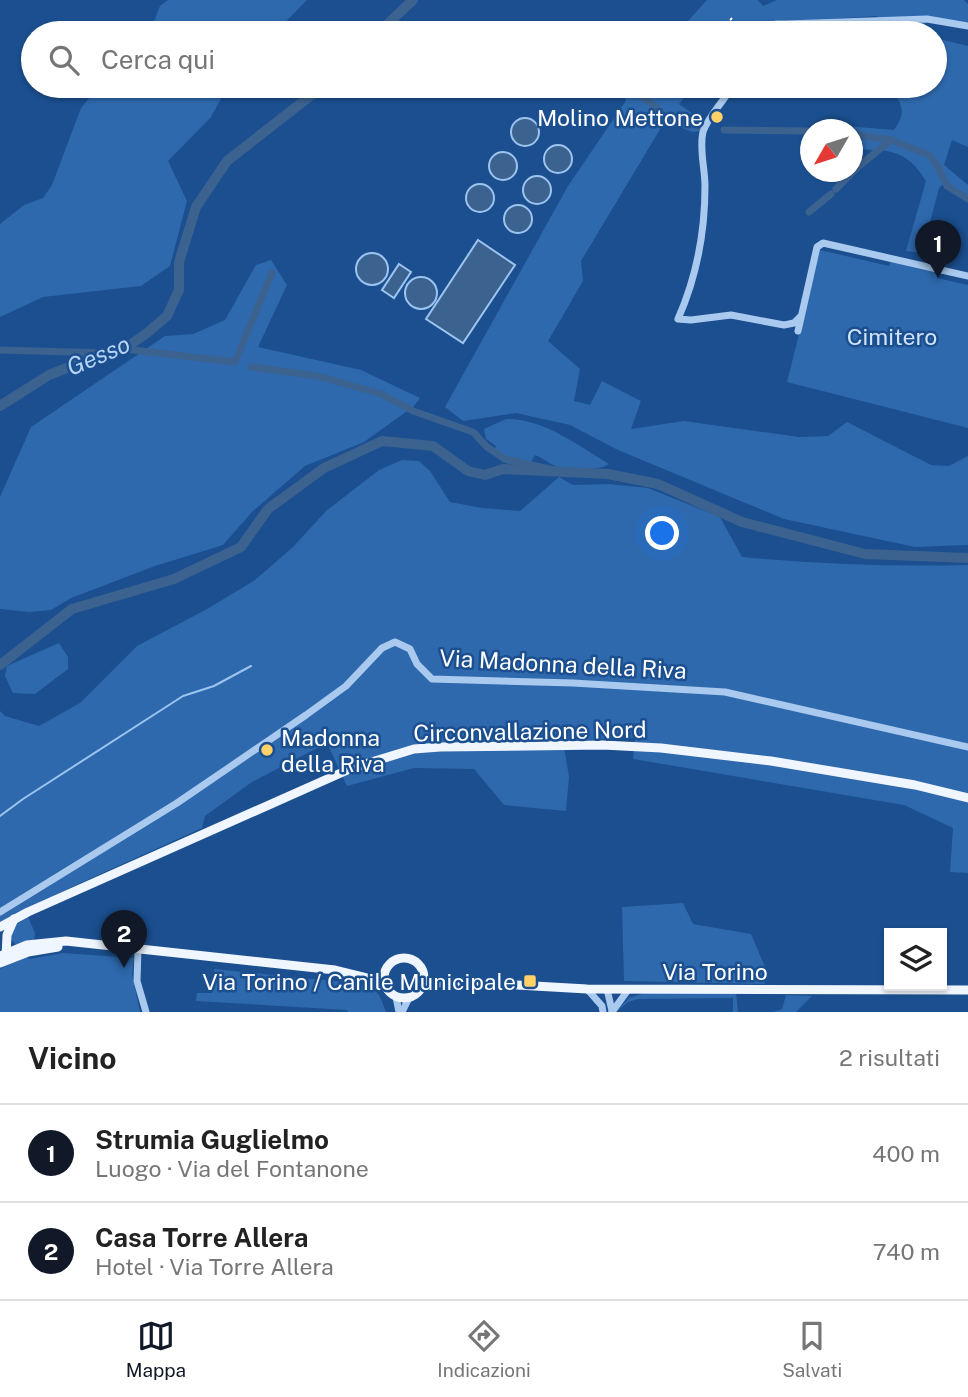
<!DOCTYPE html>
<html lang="it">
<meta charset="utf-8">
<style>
body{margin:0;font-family:"Public Sans",sans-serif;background:#f6f6f6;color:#222}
.controls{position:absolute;right:21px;bottom:21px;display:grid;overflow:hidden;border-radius:0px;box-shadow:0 2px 5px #0004}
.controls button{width:63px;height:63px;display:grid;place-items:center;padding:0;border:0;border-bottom:2px solid #e0e0e0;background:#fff;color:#222;font:35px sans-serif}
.compass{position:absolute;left:800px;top:119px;width:63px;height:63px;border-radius:50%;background:#fff;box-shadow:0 2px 5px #0004;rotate:231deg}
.you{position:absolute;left:663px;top:534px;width:24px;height:24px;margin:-18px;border:5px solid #fff;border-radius:50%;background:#1a73e8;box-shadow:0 0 0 10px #1a73e833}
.badge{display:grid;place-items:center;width:46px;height:46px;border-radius:50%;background:#111827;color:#fff;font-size:23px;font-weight:700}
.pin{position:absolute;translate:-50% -58px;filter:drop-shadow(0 2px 4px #0008)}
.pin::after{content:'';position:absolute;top:37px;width:24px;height:21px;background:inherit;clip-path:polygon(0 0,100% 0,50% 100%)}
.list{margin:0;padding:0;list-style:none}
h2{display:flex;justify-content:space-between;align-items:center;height:91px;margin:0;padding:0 28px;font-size:30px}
h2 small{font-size:23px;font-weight:400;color:#767676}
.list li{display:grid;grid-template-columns:46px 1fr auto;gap:21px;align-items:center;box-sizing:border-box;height:98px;padding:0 28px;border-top:2px solid #e0e0e0}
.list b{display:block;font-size:26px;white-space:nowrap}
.list p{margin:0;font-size:23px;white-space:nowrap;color:#767676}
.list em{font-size:23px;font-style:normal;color:#767676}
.icon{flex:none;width:38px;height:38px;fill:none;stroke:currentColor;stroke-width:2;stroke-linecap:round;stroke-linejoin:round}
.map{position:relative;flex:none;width:968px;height:1012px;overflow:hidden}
.search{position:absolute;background:#fff;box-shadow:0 2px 5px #0004;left:21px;right:21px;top:21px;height:77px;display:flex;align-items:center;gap:18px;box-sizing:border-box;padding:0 24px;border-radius:38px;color:#767676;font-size:26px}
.sheet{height:287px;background:#fff}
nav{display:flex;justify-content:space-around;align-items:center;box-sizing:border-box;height:98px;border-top:2px solid #e0e0e0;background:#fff;font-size:19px;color:#767676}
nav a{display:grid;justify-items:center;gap:4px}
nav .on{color:#111827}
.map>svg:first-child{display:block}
.green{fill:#2e69ad}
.water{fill:#3c6290;stroke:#9cc4f0;stroke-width:2}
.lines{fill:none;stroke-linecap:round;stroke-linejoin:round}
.stream{stroke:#9cc4f0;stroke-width:2}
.canal{stroke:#3c6290;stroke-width:7}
.river{stroke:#3c6290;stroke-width:10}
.minor{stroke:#a9c9ee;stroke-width:7}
.major{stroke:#f0f6ff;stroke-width:9}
.rail{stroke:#fff;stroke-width:2;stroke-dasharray:12 5;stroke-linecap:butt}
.poi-dot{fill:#ffd166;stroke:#1b4f8f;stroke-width:2.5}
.labels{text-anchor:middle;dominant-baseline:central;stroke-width:5;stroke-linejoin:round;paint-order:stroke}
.poi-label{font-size:23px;fill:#fff;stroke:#1b4f8f;text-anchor:end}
.park-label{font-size:23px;fill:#cfe3fa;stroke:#1b4f8f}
.street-label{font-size:23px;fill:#fff;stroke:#1b4f8f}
.water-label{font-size:24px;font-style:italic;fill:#b5d3f5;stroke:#1b4f8f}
</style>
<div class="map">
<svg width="968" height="1012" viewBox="0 0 968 1012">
<rect width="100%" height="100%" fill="#1b4f8f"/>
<g class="green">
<path d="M168 0H307L275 33H141L155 19 160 6Z"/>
<path d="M707 0H758L763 6 777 0H964L968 4V23L926 16 922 33H854V27L880 25 877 16 776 22 760 33H677Z"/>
<path d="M935 38 968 46V147L952 140 944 165 968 185V197L946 182 939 188 922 253 906 251 926 181C905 147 888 151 853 149L852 130 847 129 846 126 894 130C908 110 901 106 891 86H935Z"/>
<path d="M99 86H228L211 117 168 161 187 201 170 266 141 286 43 297 0 317V224L24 205 43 198 52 185 81 108Z"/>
<path d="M628 86H694L679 104 704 122 700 131 692 132 665 121 581 261 583 281 548 341 580 369 574 401 590 405 602 381 641 401 631 429 684 421 799 437 828 436 847 422 931 465 949 466 968 456V545L915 547 784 519 618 450 570 425 516 413 463 421 445 407 568 186 625 102Z"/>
<path d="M820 250 889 266 891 261 938 272 937 278 968 285V428L787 382Z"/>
<path d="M271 260 287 285 258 347 361 370 420 398 413 407 364 442 305 466 252 512 223 545 155 566 71 598 51 610 29 612 0 609V497L31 427 165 336 193 334 225 320 256 265Z"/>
<path d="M506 419C543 418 579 446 609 464 599 471 565 471 555 466 548 463 543 458 535 455L531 462C515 466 504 467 493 453L496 446 486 439 484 429Z"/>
<path d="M402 460 419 461 430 471 450 502 482 508 520 511 559 477 573 485 609 484 648 488 720 517 742 557C818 564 892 567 968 565V873L950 872 953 828 904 805 633 759 635 738 563 741 569 777 566 811 504 805 474 769 414 768 347 786 327 743 252 782 205 816 202 828 76 885 0 924V711L5 716 39 726 80 703 137 646 207 609 255 580 293 547 326 511 379 470Z"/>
<path d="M59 643 68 657V669L35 694 13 693 5 676 7 666Z"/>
<path d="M683 903 693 924 751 934 768 974 764 984 624 981 622 907Z"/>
<path d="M28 917 35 933 34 941 17 946 10 938 15 924Z"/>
<path d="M63 953 134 958 132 974 140 1012H0V969L26 955 29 959Z"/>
<path d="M214 969 353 983C376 988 378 989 386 1012H348L347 1010 196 1001 197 993H212Z"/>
<path d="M644 993H736L738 1012H733V998L638 999 628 1002 616 1012 629 998Z"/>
<path d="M786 995 812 996 796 1012H773L782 1009Z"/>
</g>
<g class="water">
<circle cx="525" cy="132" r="14"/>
<circle cx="558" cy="159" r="14"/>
<circle cx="503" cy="166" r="14"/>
<circle cx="537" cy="190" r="14"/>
<circle cx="480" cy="198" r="14"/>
<circle cx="518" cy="219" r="14"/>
<path d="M478 240 515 265 463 343 426 319Z"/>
<circle cx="372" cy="269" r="16"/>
<path d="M399 264 411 272 394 298 382 290Z"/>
<circle cx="421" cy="293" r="16"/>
</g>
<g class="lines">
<path class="stream" d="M0 816 23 799 183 696 214 686 251 666"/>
<g class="canal">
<path d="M636 86 640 94 671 121 701 127"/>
<path d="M532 94 544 86"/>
<path d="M724 130 810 131"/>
<path d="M852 134 891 140"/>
<path d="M836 189 859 166 891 140 929 155 938 167 947 186 968 199"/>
<path d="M809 212 831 194"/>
<path d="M124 349 235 362 272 273"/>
<path d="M0 350 105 353"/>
<path d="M251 367 318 376 381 394 413 411 473 432 487 447 505 459 567 473"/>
</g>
<g class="river">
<path d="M378 33 413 0"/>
<path d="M0 406 49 375 105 353 124 349 147 333 167 316 179 290V262L196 207 227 161 323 86"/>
<path d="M0 665 72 609 174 579 241 547 268 509 324 468 382 441 433 446 468 471 485 475 503 469 608 474 658 484 742 522 865 554 968 558"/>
</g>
<g class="minor">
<path d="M766 33 776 24H785L927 19 968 26"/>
<path d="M733 86C725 99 707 118 703 132 699 148 705 169 705 186 705 233 697 276 678 319L691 320 731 315 784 325 794 323 800 317"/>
<path d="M798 331 817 247 823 243 968 276"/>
<path d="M0 912 177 803 306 715 346 686 382 648 395 642 410 649 417 664 432 679 573 683 725 692 968 747"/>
<path d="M138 950 137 981 146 1012"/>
<path d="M587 989 602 1006 603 1012"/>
<path d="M607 989 612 1011"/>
<path d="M396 997 399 1012"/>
<path d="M402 1012 409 998"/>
<path d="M612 1012 628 990"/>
</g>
<g class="major">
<path d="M0 927 28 912 352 768 414 749 440 747 603 745 661 748 771 761 915 785 968 798"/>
<path d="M0 956 27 945 66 941 335 970 384 982"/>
<path d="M6 957 7 935 14 919"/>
<circle cx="404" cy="978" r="20"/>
<path d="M0 963 28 952 58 947"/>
<path d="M423 986 434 983 461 982 587 989 968 990"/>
</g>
<path class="rail" d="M719 33 732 18"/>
</g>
<g class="poi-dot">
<circle cx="717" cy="117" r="7"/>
<circle cx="267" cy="750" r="7"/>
<rect x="523" y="974" width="14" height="14" rx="3.5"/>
</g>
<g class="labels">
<g class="poi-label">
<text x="703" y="117">Molino Mettone</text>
<text x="281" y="737" text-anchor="start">Madonna<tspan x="281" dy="26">della Riva</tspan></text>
<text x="516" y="981">Via Torino / Canile Municipale</text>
</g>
<g class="park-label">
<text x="892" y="336">Cimitero</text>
</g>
<g class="street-label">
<text transform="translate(563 664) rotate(3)">Via Madonna della Riva</text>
<text transform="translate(530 731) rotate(-1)">Circonvallazione Nord</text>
<text x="715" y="971">Via Torino</text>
</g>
<g class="water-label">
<text transform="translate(98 355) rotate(-23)">Gesso</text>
</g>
</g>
</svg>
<div class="controls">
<button><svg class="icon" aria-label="layers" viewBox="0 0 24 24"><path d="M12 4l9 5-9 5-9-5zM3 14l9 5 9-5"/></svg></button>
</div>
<svg class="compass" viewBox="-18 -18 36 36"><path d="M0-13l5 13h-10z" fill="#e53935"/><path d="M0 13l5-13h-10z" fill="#767676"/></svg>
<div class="you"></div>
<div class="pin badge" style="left:938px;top:278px">1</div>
<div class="pin badge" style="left:124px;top:968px">2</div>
<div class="search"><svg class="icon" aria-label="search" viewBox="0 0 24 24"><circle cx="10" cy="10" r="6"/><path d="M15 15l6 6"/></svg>Cerca qui</div>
</div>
<section class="sheet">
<h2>Vicino<small>2 risultati</small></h2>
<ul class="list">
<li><span class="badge">1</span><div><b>Strumia Guglielmo</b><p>Luogo · Via del Fontanone</p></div><em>400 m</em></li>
<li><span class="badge">2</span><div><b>Casa Torre Allera</b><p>Hotel · Via Torre Allera</p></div><em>740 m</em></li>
</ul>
</section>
<nav>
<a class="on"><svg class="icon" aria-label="map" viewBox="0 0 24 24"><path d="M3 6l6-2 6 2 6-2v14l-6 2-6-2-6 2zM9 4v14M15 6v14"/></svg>Mappa</a>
<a><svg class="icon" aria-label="directions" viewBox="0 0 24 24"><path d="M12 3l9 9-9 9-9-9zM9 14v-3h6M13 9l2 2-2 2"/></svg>Indicazioni</a>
<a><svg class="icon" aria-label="saved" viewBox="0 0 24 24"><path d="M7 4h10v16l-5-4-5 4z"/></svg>Salvati</a>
</nav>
